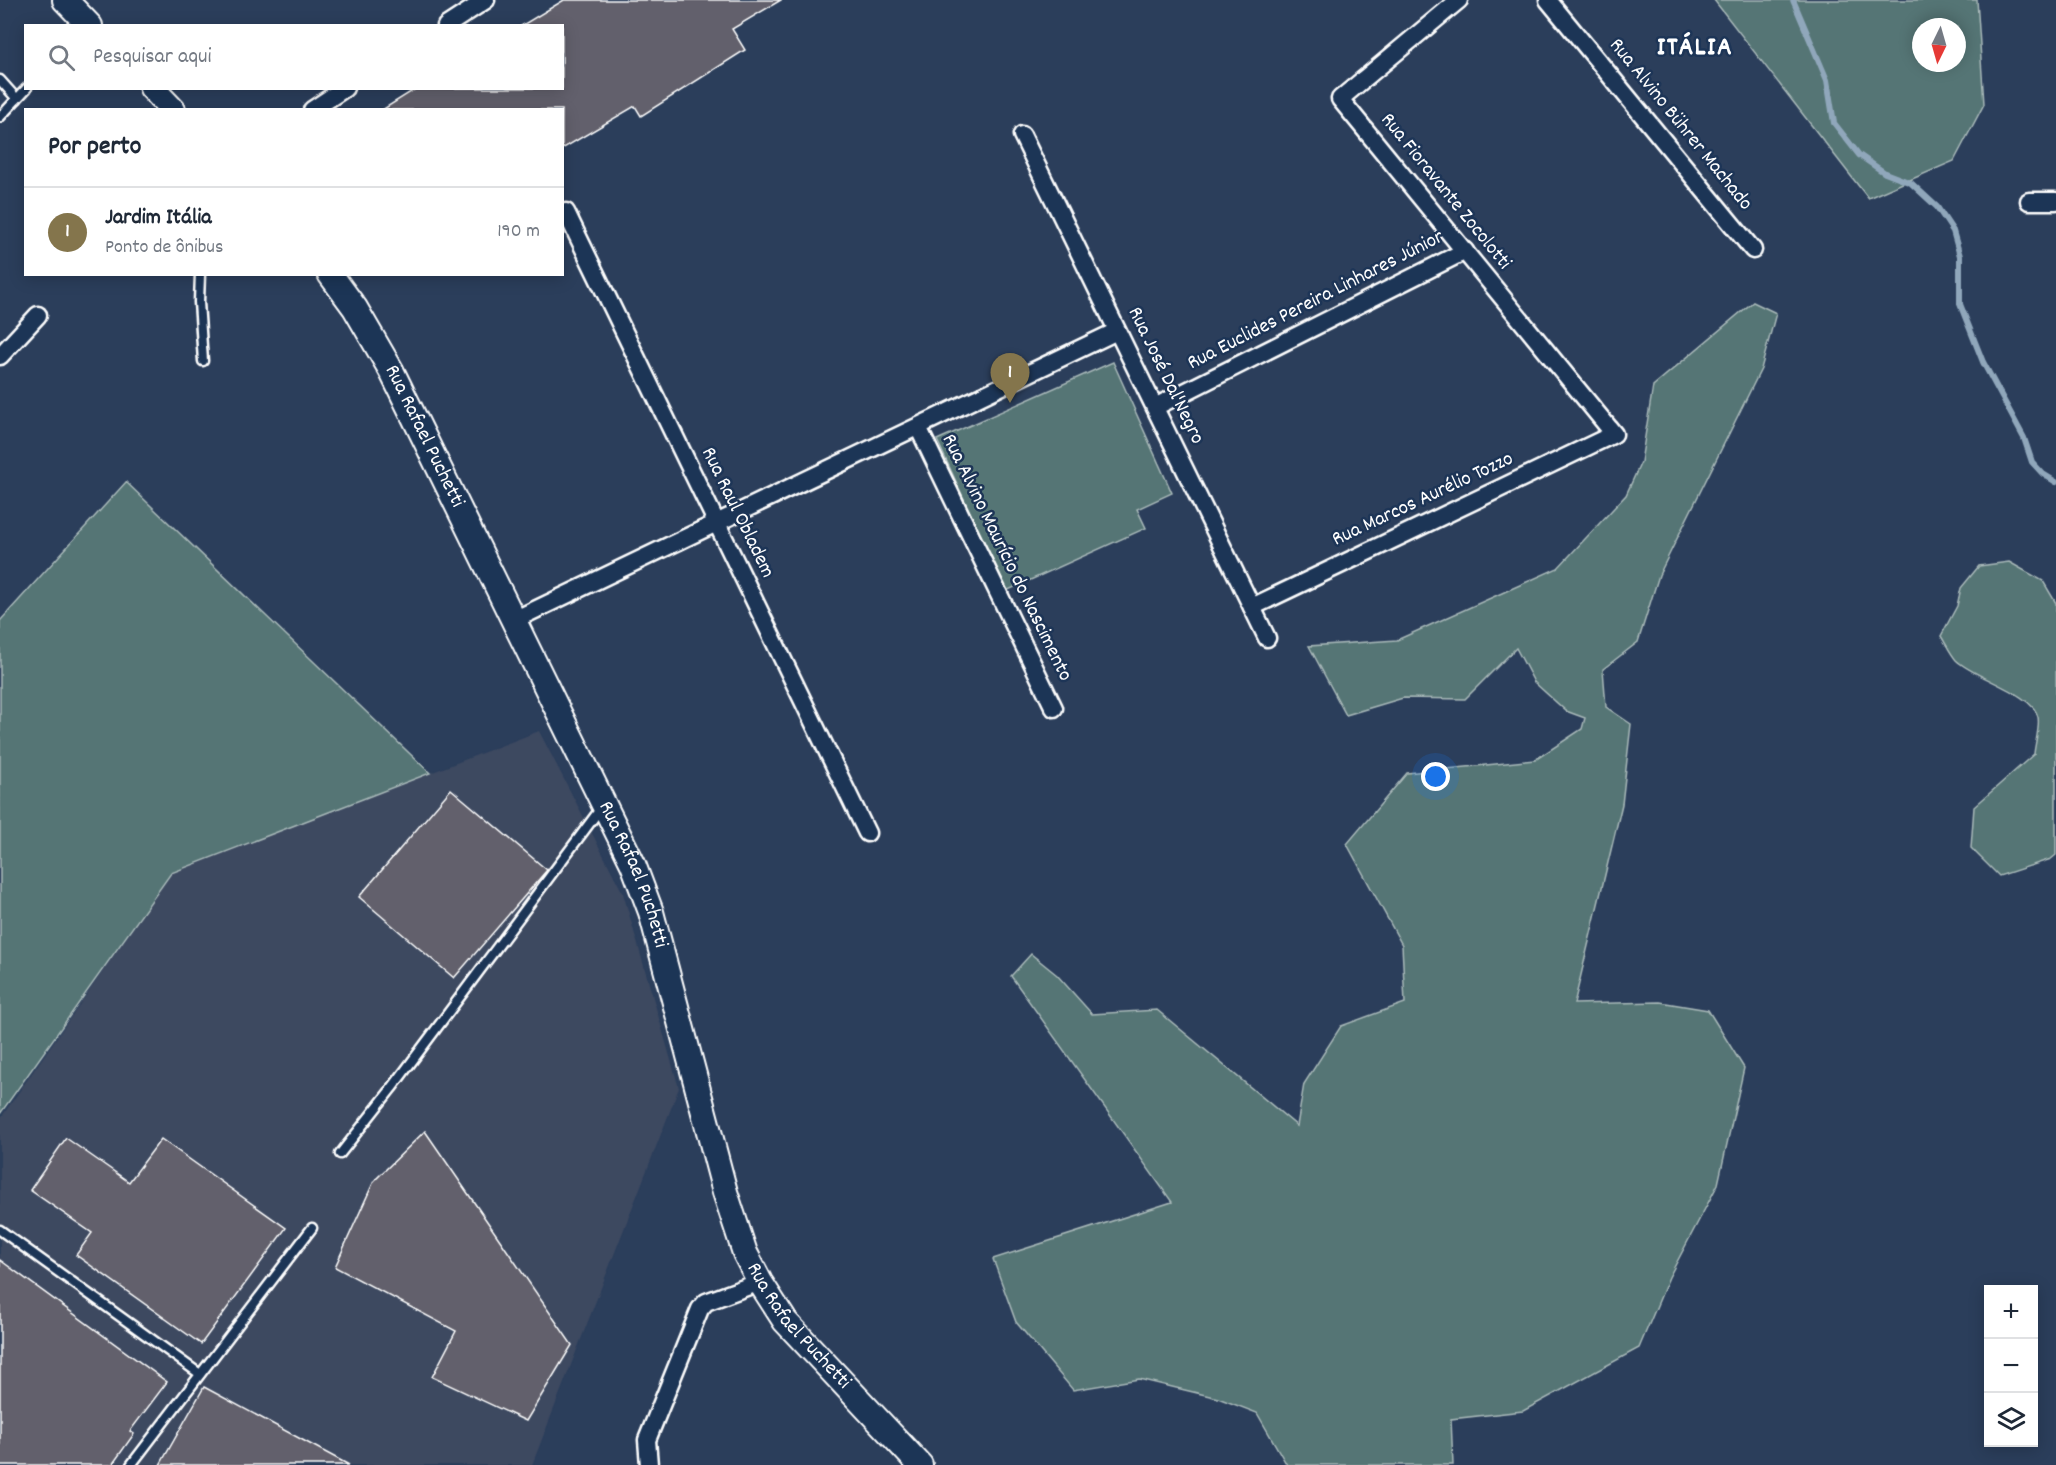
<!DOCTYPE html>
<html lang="pt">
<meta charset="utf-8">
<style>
body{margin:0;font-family:Dekko,sans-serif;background:#f2f2f3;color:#1f2937}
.controls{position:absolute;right:18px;bottom:18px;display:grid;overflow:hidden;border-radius:0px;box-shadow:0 3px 15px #0003}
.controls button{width:54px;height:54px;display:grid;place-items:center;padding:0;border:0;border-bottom:2px solid #e0e1e3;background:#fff;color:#1f2937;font:30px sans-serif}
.compass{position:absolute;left:1912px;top:18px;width:54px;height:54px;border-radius:50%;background:#fff;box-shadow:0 3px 15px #0003;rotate:185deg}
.you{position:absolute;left:1436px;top:777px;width:21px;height:21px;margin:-15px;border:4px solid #fff;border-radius:50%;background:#1a73e8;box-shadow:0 0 0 9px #1a73e833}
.badge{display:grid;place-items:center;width:39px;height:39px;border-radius:50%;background:#84754c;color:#fff;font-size:20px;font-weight:700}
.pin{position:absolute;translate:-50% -50px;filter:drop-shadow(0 2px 3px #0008)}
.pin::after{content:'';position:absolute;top:32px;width:21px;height:18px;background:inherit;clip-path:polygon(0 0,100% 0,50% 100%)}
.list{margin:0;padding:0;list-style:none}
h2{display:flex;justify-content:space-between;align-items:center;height:78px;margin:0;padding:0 24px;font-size:26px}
h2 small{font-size:20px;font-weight:400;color:#747a83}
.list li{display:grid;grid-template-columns:39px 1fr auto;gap:18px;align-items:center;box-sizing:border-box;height:90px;padding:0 24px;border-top:2px solid #e0e1e3}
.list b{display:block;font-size:22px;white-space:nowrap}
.list p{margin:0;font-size:20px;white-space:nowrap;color:#747a83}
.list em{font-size:20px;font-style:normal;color:#747a83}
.icon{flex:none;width:33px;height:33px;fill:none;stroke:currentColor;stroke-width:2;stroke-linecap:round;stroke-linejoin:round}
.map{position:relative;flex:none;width:2056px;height:1465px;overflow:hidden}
.search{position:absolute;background:#fff;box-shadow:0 3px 15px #0003;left:24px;top:24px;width:540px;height:66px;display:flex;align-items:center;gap:15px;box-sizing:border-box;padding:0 21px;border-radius:0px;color:#747a83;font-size:22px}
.panel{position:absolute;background:#fff;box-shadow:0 3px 15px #0003;left:24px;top:108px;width:540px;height:168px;border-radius:0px}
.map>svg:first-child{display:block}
.built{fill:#3c4860}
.green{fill:#547474;stroke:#aababa;stroke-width:1.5;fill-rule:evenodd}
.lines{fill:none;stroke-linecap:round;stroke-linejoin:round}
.stream{stroke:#90a7bb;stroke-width:6}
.building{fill:#62616c;stroke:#fff;stroke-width:1.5}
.lane-casing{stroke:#fff;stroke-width:13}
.street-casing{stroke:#fff;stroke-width:21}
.secondary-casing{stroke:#fff;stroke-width:28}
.lane{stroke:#1d3557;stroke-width:8}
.street{stroke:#1d3557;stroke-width:16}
.secondary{stroke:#1d3557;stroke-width:24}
.labels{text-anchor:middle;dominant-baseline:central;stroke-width:5;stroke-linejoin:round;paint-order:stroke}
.street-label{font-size:21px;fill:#fff;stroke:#1d3557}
.district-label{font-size:27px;font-weight:bold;letter-spacing:1.5px;fill:#fff;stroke:#1d3557}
</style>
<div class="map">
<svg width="2056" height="1465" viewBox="0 0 2056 1465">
<rect width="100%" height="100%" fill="#2b3e5b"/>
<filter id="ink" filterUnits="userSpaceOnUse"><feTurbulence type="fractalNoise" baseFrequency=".0167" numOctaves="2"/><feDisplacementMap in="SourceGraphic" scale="12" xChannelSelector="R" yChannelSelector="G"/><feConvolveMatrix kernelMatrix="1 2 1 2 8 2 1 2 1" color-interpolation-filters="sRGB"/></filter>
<g filter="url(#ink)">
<path class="built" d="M539 731 623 893 679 1088 532 1465H0V1119L171 873Z"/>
<g class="green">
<path d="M1714 0H1977L1984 104 1954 161 1868 198ZM1921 27H1957V63H1921Z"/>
<path d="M1753 302 1776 313 1761 369 1659 575 1638 642 1603 669 1606 707 1631 724 1622 804 1574 1004 1660 1002 1708 1010 1744 1068 1718 1184 1669 1277 1639 1348 1523 1411 1451 1419 1453 1465H1287L1257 1413 1218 1398 1139 1379 1073 1390 1016 1322 993 1259 1172 1202 1011 976 1031 954 1057 975 1092 1014 1157 1010 1297 1126 1304 1084 1341 1026 1405 1003 1402 945 1347 844 1407 773 1535 760 1582 729 1585 718 1566 711 1534 682 1516 648 1465 699 1403 698 1346 715 1309 646 1397 640 1558 568 1626 495 1641 462 1653 386Z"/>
<path d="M1113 362 1172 493 1137 509 1146 528 1006 591 937 440Z"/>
<path d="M126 482 430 773 171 873 0 1114V621Z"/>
<path d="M2009 562 2043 581 2056 603V855L2051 859 1999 876 1971 848 1974 807 2034 754C2035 743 2040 727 2038 717 2033 693 1974 678 1956 660 1950 653 1946 644 1941 636L1957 606 1961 588 1979 566Z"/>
</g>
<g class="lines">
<path class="stream" d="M1793 0 1827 80 1834 123 1859 155 1885 173 1911 183 1937 207 1953 231 1960 256V304L1983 362 2024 438 2032 462 2043 474 2056 482"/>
</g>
<g class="building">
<path d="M564 0H781L732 29 745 50 641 116 635 106 562 149V110H382L417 88H562V26H521Z"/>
<path d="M451 789 547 870 454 978 359 897Z"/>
<path d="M425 1131 572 1345 526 1421 432 1377 456 1331 335 1267 374 1181Z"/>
<path d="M66 1138 129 1182 161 1139 286 1228 201 1344 76 1255 92 1233 30 1190Z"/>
<path d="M0 1260 167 1382 130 1431 134 1434 112 1465H0Z"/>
<path d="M204 1387 349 1465H160Z"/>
</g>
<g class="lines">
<defs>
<g id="lane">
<path d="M0 80 17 99"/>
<path d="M0 117 27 88"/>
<path d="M200 274 199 302 203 361"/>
<path d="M340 1154 392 1088 601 808"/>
<path d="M0 1230 200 1374"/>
<path d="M131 1465 312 1228"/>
</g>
<g id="street">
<path d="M1548 0 1753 250"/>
<path d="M446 26 486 0"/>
<path d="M312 110 345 88"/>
<path d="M1022 135 1267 638"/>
<path d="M2029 201H2056"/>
<path d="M566 212 867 833"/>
<path d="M0 356 38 315"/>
<path d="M1155 407 1465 251"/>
<path d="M918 427 1054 708"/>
<path d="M1252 607 1614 434 1340 99 1459 0"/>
<path d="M514 620 1117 331"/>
<path d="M649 1465 647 1440 700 1309 706 1302 760 1282"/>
</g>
<g id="secondary">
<path d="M65 0 90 26"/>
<path d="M152 88 173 110"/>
<path id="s1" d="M330 274 355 308 391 370 633 864 651 912 725 1192 745 1253 760 1282 785 1321 920 1465"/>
</g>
</defs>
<use href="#lane" class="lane-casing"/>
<use href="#street" class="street-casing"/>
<use href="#secondary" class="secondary-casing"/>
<use href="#lane" class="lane"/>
<use href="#street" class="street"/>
<use href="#secondary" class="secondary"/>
</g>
</g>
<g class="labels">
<g class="street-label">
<text transform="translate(1680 125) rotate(51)">Rua Alvino Bührer Machado</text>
<text transform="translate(1445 192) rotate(51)">Rua Fioravante Zocolotti</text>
<text transform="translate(1316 301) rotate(-27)">Rua Euclides Pereira Linhares Júnior</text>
<text transform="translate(1165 376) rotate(64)">Rua José Dal'Negro</text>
<text stroke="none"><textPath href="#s1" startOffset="188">Rua Rafael Puchetti</textPath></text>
<text transform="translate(1423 500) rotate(-25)">Rua Marcos Aurélio Tozzo</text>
<text transform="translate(737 513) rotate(64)">Rua Raul Obladem</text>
<text transform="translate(1006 558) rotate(64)">Rua Alvino Maurício do Nascimento</text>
<text stroke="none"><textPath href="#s1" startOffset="674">Rua Rafael Puchetti</textPath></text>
<text stroke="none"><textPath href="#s1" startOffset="1160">Rua Rafael Puchetti</textPath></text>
</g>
<g class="district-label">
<text x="1695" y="48">ITÁLIA</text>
</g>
</g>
</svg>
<div class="controls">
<button>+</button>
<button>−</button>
<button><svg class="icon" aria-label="layers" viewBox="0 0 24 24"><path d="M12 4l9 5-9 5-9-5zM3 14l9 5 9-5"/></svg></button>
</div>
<svg class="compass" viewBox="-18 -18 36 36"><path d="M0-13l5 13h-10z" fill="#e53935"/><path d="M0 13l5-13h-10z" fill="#747a83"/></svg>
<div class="you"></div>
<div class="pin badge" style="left:1010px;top:403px">1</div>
<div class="search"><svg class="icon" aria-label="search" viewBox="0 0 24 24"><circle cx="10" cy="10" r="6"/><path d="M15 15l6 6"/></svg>Pesquisar aqui</div>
<section class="panel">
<h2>Por perto<small></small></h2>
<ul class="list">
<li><span class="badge">1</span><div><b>Jardim Itália</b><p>Ponto de ônibus</p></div><em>190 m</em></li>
</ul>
</section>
</div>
